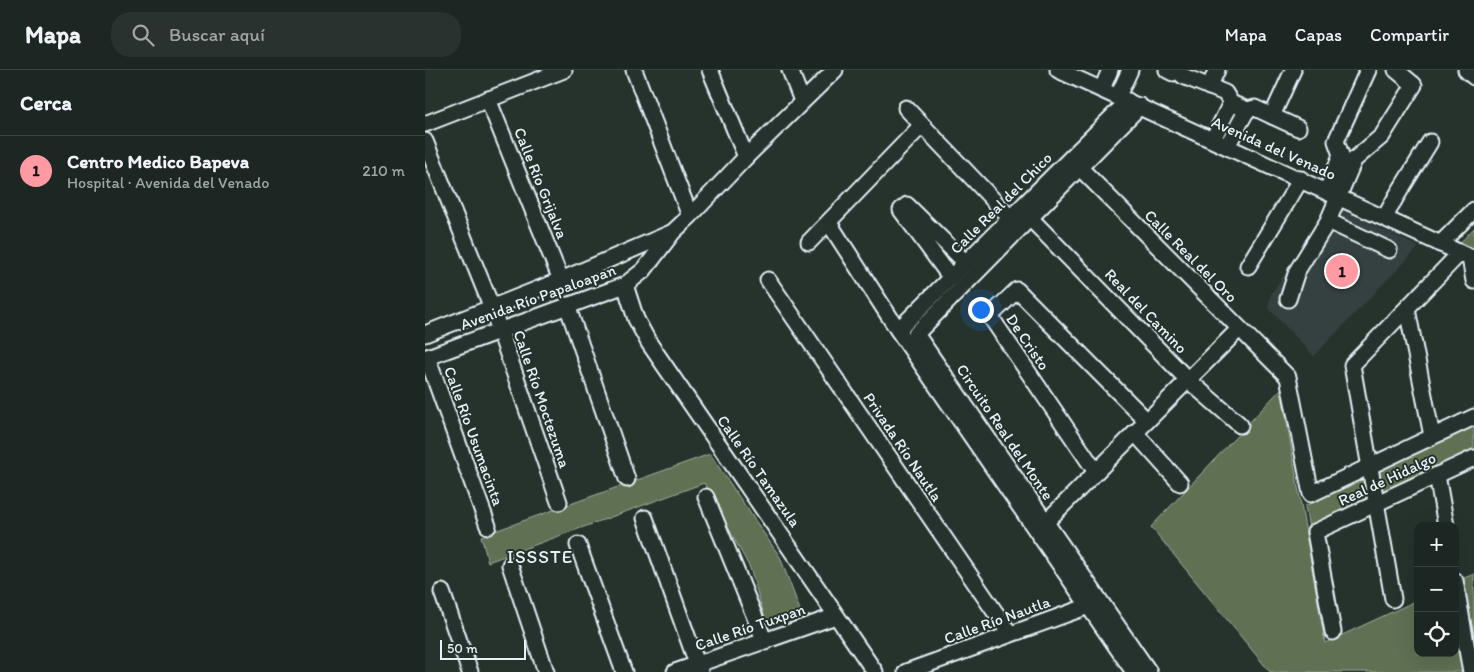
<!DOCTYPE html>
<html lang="es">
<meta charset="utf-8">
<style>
body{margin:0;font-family:Itim,sans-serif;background:#29322f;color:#f1f3f6}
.controls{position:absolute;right:15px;bottom:15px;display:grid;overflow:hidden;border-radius:10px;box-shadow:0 5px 20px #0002}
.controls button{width:45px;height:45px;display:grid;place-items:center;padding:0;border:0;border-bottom:1px solid #3a4340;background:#1c2622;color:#f1f3f6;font:25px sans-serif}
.scale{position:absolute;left:15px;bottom:12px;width:86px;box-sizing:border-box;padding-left:5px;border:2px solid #e8f1f8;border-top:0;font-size:14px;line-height:18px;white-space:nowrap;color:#e8f1f8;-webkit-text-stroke:4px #26332d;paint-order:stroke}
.you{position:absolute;left:555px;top:239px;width:18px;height:18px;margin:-12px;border:4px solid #fff;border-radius:50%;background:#1a73e8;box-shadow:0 0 0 8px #1a73e833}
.badge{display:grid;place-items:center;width:32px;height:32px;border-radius:50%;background:#ff9aa2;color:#111;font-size:16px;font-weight:700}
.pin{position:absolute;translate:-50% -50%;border:2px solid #fff;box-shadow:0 1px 5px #0006}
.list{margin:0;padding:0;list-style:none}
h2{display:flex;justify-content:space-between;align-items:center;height:65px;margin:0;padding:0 20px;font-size:21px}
h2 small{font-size:16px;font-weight:400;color:#a0a5a5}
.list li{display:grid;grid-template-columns:32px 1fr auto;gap:15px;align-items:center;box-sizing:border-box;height:70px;padding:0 20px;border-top:1px solid #3a4340}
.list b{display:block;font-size:19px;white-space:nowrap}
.list p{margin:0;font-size:16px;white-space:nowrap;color:#a0a5a5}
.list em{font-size:16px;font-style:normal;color:#a0a5a5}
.icon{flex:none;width:28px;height:28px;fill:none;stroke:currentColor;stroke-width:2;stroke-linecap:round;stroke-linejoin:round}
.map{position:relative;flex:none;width:1049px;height:602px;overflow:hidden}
header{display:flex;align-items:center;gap:30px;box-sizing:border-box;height:70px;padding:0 25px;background:#1c2622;border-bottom:1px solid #3a4340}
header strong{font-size:24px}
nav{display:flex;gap:28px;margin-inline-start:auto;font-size:18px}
.search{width:350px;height:45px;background:#29322f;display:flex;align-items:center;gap:12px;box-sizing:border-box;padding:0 18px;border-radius:20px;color:#a0a5a5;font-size:19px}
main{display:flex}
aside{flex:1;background:#1c2622}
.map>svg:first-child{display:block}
.built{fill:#354040}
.green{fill:#5e7052;stroke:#a3b0a5}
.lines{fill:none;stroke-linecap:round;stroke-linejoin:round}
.minor-casing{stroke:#e8f1f8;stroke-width:19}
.minor{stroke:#26332d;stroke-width:15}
.labels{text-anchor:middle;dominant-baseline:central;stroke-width:4;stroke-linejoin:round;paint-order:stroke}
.street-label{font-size:16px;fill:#e8f1f8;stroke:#26332d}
.quarter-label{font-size:19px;letter-spacing:1px;fill:#e8f1f8;stroke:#26332d}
</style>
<header>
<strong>Mapa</strong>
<div class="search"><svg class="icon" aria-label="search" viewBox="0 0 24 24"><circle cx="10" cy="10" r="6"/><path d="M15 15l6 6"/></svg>Buscar aquí</div>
<nav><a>Mapa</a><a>Capas</a><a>Compartir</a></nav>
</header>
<main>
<aside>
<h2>Cerca<small></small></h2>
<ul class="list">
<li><span class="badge">1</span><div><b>Centro Medico Bapeva</b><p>Hospital · Avenida del Venado</p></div><em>210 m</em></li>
</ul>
</aside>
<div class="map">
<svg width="1049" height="602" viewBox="0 0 1049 602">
<rect width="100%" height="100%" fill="#26332d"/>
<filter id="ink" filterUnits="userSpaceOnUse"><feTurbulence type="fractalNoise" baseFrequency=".02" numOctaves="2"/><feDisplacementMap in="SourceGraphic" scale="10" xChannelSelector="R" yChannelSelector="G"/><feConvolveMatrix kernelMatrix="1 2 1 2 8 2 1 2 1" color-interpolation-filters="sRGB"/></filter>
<g filter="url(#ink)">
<path class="built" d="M907 135 994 177 889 286 843 238 846 224Z"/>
<g class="green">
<path d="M1049 158V181L1035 173Z"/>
<path d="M856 319 900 573 993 530V583H1030V566L1037 602H845L726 457Z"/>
<path d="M1049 356V379L957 423 952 402Z"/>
<path d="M285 384 355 487 375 540 341 552 325 498 279 413 63 492 56 466Z"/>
<path d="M938 409 942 432 884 459 880 436Z"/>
<path d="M1049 504V570L1039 508Z"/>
</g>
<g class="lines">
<defs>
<g id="minor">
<path d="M209 0 265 146"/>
<path d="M285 0 321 87"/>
<path d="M365 0 377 31"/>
<path d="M633 0 1049 189"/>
<path d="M742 0 748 3"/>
<path d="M1041 0 1049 7"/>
<path d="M758 6 800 23 806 33 822 40 830 38 873 58"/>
<path d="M784 17 792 0"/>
<path d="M677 19 685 0"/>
<path d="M693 26 705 0"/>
<path d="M63 29 136 210"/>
<path d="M715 36 491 264 724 602"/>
<path d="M481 38 592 155"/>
<path d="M847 46 868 0"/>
<path d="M0 54 139 0"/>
<path d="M788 69 806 33"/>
<path d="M0 71 67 238 134 432"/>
<path d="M802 76 822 40"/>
<path d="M646 89 863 307 886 424 1049 347"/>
<path d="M902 121 916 85 911 71 943 0"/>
<path d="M960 147 971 127 1005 72"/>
<path d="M605 148 763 310 815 355"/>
<path d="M903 151 964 180"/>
<path d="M404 153 473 260 709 602"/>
<path d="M384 172 497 55"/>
<path d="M1015 174 1049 140"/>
<path d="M1045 187 1049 211"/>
<path d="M823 196 876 109"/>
<path d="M526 208 476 140 482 135 541 193"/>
<path d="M343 210 585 564"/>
<path d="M200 215 211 249 224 273 450 602"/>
<path d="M863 229 872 201 903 151 929 90 957 66 989 15 971 0"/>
<path d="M142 235 202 409"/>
<path d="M982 239 1007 366"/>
<path d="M473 260 703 31"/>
<path d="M0 264 136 210 246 163"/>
<path d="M2 287 63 456"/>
<path d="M0 288 200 215 219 200 248 162 265 146 321 87 410 0"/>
<path d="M710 363 755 413"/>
<path d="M671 402 565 246 592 220 722 351"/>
<path d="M1012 405 1021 456"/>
<path d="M281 427 340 572"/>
<path d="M220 448 275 602"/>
<path d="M621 452 814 259"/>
<path d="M153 475 199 602"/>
<path d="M85 495 121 602"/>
<path d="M1030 511 1046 602"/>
<path d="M17 522 45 602"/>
<path d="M968 529 927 295 1035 183"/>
<path d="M908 562 890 462 1049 388"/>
<path d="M250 602 411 546"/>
<path d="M481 602 672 533"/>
</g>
</defs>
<use href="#minor" class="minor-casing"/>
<use href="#minor" class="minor"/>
</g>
</g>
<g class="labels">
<g class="street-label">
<text transform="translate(849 78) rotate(24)">Avenida del Venado</text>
<text transform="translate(116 113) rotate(68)">Calle Río Grijalva</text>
<text transform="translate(576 133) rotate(-45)">Calle Real del Chico</text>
<text transform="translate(766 186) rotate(45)">Calle Real del Oro</text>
<text transform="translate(113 227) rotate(-20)">Avenida Río Papaloapan</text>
<text transform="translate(721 241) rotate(46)">Real del Camino</text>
<text transform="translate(603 272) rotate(56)">De Cristo</text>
<text transform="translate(117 329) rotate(71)">Calle Río Moctezuma</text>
<text transform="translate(580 362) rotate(56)">Circuito Real del Monte</text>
<text transform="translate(49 366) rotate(70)">Calle Río Usumacinta</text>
<text transform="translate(478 377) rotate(56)">Privada Río Nautla</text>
<text transform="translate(334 401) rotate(55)">Calle Río Tamazula</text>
<text transform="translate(962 409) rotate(-25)">Real de Hidalgo</text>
<text transform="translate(572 550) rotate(-20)">Calle Río Nautla</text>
<text transform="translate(325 557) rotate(-19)">Calle Río Tuxpan</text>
</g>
<g class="quarter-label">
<text x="115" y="486">ISSSTE</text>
</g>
</g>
</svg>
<div class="controls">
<button>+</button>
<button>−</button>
<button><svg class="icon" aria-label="locate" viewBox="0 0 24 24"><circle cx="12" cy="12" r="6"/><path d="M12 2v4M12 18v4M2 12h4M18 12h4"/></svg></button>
</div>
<div class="scale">50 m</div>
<div class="you"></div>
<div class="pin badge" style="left:917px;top:201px">1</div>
</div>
</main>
